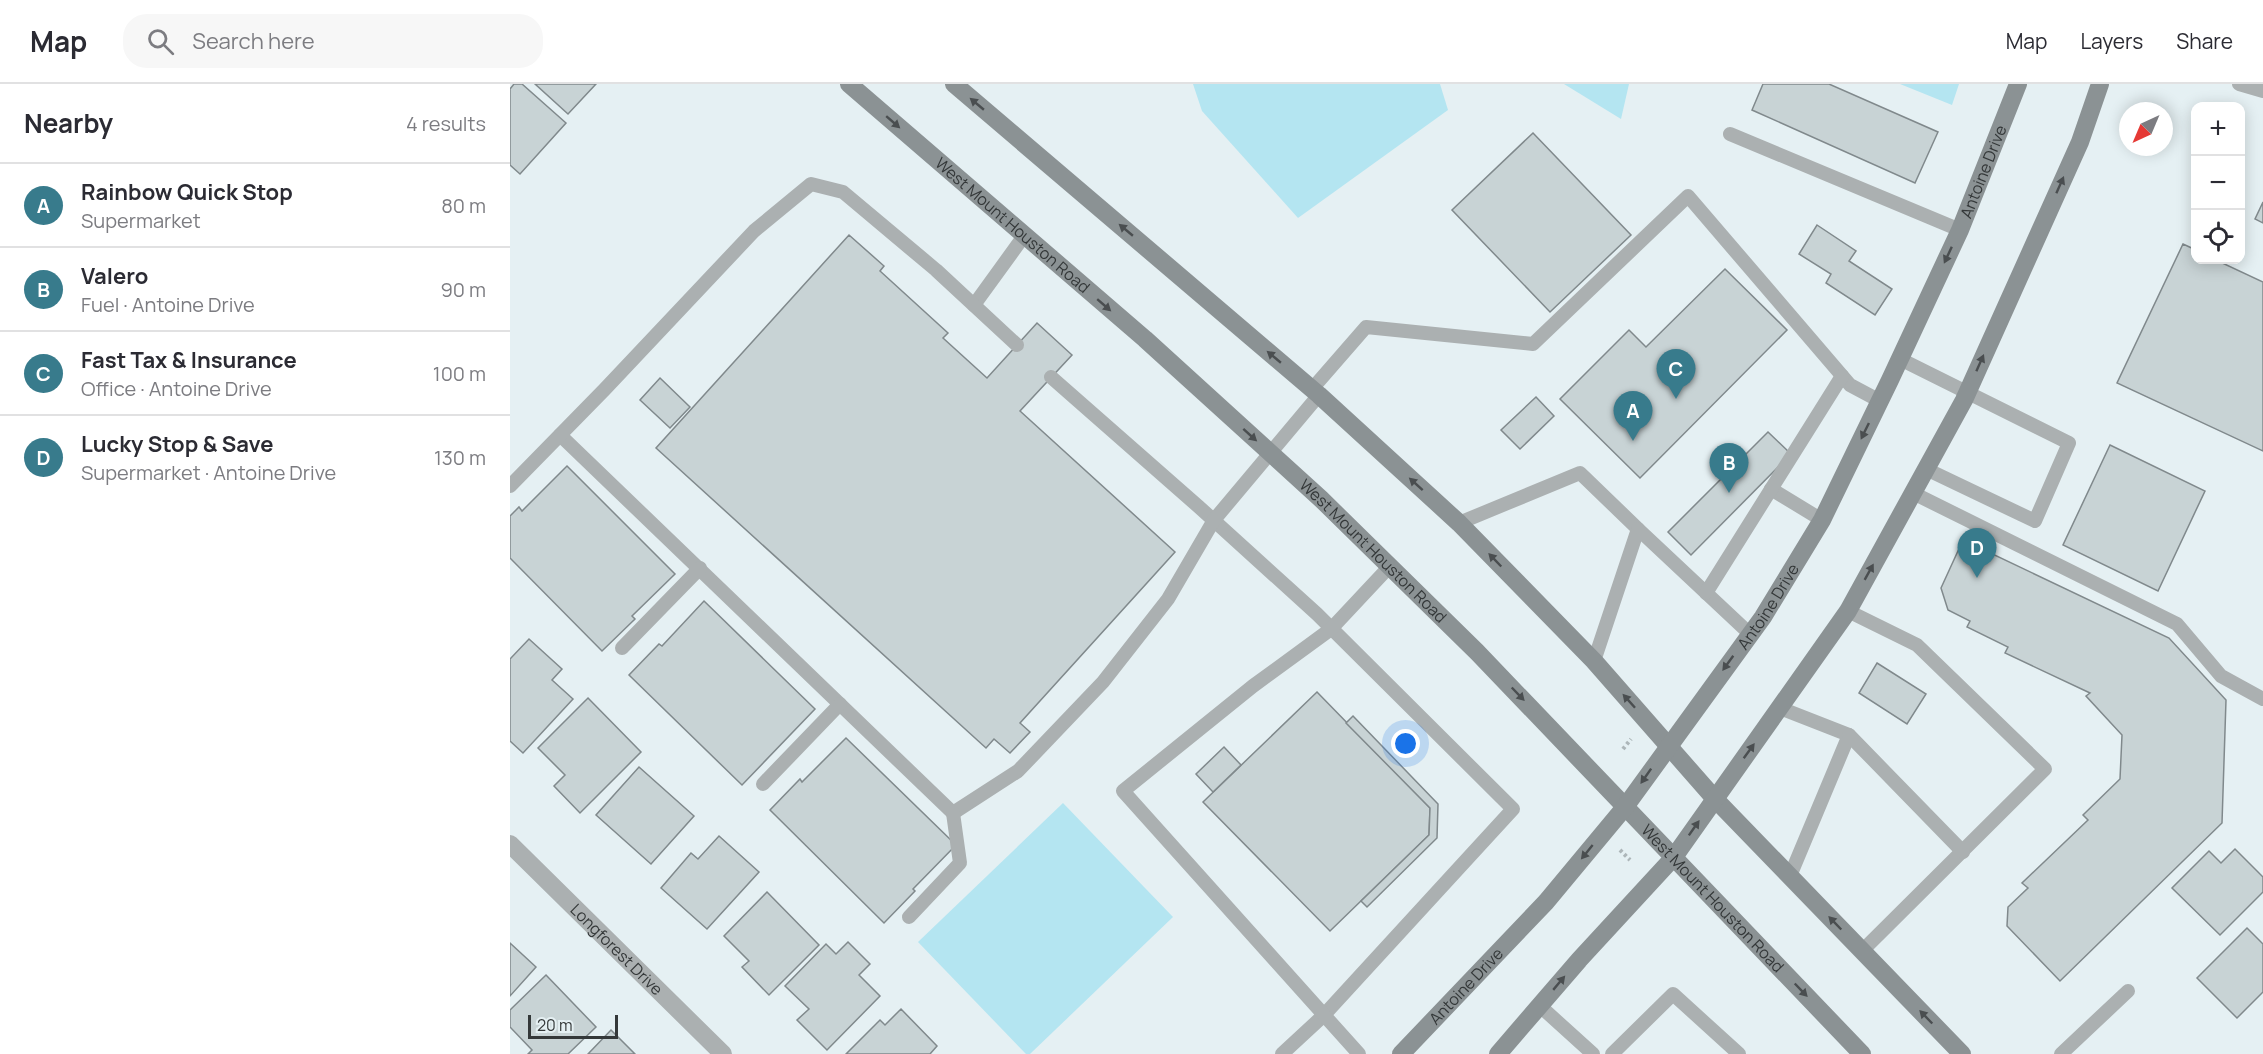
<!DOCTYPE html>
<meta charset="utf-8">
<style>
body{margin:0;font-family:Manrope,sans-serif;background:#f7f7f7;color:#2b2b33}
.controls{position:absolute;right:18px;top:18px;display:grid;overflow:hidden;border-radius:12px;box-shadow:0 3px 15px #0003}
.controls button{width:54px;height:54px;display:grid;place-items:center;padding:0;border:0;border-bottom:2px solid #e1e1e2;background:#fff;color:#2b2b33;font:30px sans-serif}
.compass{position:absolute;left:1609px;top:18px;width:54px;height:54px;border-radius:50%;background:#fff;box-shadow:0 3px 15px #0003;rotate:224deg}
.scale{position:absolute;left:18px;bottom:15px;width:90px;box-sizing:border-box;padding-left:6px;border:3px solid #343839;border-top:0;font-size:16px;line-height:21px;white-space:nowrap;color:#343839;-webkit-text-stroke:4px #e5f0f3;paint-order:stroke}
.you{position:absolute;left:896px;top:660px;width:21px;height:21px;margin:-15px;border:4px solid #fff;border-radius:50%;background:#1a73e8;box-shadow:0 0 0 9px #1a73e833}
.badge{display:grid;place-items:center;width:39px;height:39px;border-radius:50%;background:#387b8c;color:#fff;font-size:20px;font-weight:700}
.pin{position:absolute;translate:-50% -50px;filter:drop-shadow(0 2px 3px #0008)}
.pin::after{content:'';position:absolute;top:32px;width:21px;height:18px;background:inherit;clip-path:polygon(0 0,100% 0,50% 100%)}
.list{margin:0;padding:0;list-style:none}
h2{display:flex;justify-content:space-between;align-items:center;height:78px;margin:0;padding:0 24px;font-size:26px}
h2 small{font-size:20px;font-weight:400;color:#7c7c81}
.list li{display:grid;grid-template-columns:39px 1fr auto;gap:18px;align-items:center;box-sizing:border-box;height:84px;padding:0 24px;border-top:2px solid #e1e1e2}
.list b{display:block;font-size:22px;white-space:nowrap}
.list p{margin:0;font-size:20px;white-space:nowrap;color:#7c7c81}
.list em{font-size:20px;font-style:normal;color:#7c7c81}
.icon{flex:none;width:33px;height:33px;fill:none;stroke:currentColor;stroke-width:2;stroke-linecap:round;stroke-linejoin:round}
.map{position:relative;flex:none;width:1753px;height:970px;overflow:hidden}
header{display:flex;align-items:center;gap:36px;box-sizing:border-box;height:84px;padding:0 30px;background:#fff;border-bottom:2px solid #e1e1e2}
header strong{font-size:28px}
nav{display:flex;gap:33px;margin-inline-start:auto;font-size:21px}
.search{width:420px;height:54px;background:#f7f7f7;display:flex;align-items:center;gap:15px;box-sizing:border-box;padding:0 21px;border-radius:24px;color:#7c7c81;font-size:22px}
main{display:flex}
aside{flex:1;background:#fff}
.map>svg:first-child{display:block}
.green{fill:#b4e5f1}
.building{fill:#c8d3d5;stroke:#80898c;stroke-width:1.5}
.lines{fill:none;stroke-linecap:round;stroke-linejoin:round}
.path{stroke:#adb6b9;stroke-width:4;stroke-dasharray:3 3;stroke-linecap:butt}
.lane{stroke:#abb0b1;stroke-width:14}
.street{stroke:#abb0b1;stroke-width:18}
.secondary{stroke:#8b9294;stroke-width:18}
.oneway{fill:#4a4e50}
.labels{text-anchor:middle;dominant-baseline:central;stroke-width:4.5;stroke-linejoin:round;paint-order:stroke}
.street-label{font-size:16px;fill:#343839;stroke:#e5f0f3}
</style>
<header>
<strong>Map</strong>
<div class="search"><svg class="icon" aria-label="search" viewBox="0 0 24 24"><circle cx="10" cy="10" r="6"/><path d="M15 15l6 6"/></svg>Search here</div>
<nav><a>Map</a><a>Layers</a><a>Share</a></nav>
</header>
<main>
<aside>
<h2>Nearby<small>4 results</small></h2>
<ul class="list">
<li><span class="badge">A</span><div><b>Rainbow Quick Stop</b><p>Supermarket</p></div><em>80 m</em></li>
<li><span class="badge">B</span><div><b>Valero</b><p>Fuel · Antoine Drive</p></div><em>90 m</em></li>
<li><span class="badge">C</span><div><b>Fast Tax &amp; Insurance</b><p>Office · Antoine Drive</p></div><em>100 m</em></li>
<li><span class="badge">D</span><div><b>Lucky Stop &amp; Save</b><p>Supermarket · Antoine Drive</p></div><em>130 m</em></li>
</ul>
</aside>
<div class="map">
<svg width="1753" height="970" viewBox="0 0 1753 970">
<rect width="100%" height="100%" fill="#e5f0f3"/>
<g class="green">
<path d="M683 0H930L938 26 788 134 692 27Z"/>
<path d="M1054 0H1119L1111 35Z"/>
<path d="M1390 0H1449L1442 21Z"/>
<path d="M553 719 663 833 520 970H516L408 858Z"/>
</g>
<g class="building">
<path d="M4 0H12L56 39 10 90 0 81V5Z"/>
<path d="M25 0H86L58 30Z"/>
<path d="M1253 0H1319L1428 48 1405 99 1242 26Z"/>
<path d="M1023 49 1121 151 1040 228 942 126Z"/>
<path d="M1753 118V139L1745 135Z"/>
<path d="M1307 141 1346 167 1339 177 1382 205 1365 231 1316 199 1321 190 1289 170Z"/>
<path d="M339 151 374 182 370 187 438 249 433 254 477 294 527 239 562 271 510 327 665 468 510 639 520 648 500 669 484 655 476 664 146 364Z"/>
<path d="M1673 160 1686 166V176H1706L1753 198V367L1607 299Z"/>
<path d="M1215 185 1277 246 1130 394 1050 315 1119 246 1136 263Z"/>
<path d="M150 294 180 323 160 344 130 316Z"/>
<path d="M1026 313 1044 332 1010 365 991 346Z"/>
<path d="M1258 348 1281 370 1181 471 1158 448Z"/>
<path d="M1600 361 1695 407 1648 507 1553 461Z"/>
<path d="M57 382 165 490 122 532 125 535 92 567 0 474V432L9 423 12 427Z"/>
<path d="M1453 456 1659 554 1716 616 1712 739 1550 897 1497 842 1498 823 1518 804 1512 799 1578 736 1573 731 1610 695 1612 651 1576 612 1580 609 1495 569 1498 563 1457 543 1460 537 1438 526 1431 504Z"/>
<path d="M194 517 305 625 232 701 119 591 149 560 152 562Z"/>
<path d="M19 555 52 585 42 596 63 615 13 669 0 657V575Z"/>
<path d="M1367 579 1416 610 1397 640 1349 609Z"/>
<path d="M807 608 920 724 919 751 820 847 693 718Z"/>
<path d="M78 614 131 668 70 729 44 702 55 691 28 664Z"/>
<path d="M843 632 928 720 927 754 857 823 851 817 919 751 920 724 836 639Z"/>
<path d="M336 654 446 761 403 805 405 807 374 839 260 726 290 695 292 698Z"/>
<path d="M714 663 731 681 703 708 686 690Z"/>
<path d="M129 683 184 732 141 780 86 731Z"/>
<path d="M209 752 249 788 197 845 151 804 181 769 188 775Z"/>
<path d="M1725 765 1753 793V808L1710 851 1662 804 1699 767 1711 779Z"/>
<path d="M257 808 309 861 259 911 232 883 239 877 214 852Z"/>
<path d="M1737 844 1753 860V908L1727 934 1687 894Z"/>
<path d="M338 858 360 880 349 891 370 912 317 966 287 936 299 925 275 902 316 860 326 870Z"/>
<path d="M0 859 26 883 0 912Z"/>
<path d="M36 891 86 943 58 970H18L22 966 0 943V926Z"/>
<path d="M391 925 427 962 420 970H336L370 936 375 941Z"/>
<path d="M101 946 125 970H78Z"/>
</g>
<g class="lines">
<g class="path">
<path d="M1113 665 1121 655"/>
<path d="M1110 766 1120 776"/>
</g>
<g class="lane">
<path d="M1729 0 1753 7"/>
<path d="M1220 50 1450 146"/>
<path d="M464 221 514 152"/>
<path d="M1390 275 1559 359 1525 437 1416 385"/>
<path d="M541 293 689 423 807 530 1003 725 814 931 772 970"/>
<path d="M802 305 856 243 1023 260 1178 112 1340 301 1370 317"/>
<path d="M50 351 443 729 508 687 593 598 658 515 704 436 809 311"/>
<path d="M0 402 95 305 244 147 301 100 333 108 426 186 507 261"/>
<path d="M1261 405 1312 436"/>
<path d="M1403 409 1667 540 1711 592 1753 615"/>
<path d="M949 439 1070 389 1128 445 1084 577"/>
<path d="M1128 445 1240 550"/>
<path d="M1196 509 1332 292"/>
<path d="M1338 527 1407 561 1535 685 1352 867"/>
<path d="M112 564 190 484"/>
<path d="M1270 624 1339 651 1280 792"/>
<path d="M1339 651 1453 768"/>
<path d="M253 700 330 620"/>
<path d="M399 833 450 779 443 729"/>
<path d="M1030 922 1083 970"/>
<path d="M849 970 613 707 743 602 821 545 880 482"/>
<path d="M1102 970 1163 910 1229 970"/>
<path d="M1551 970 1618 907"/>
</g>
<path class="street" id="s1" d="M0 760 213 970"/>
<g class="secondary">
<path id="s2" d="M339 0 635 255 811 415 967 568 1352 970"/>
<path d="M444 0 809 311 949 439 1084 577 1205 715 1452 970"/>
<path id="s3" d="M891 970 1036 818 1115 723 1253 533 1312 436 1380 296 1450 146 1508 0"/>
<path d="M988 970 1069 876 1164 773 1338 527 1454 316 1570 58 1590 0"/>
</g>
</g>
<defs><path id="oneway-solid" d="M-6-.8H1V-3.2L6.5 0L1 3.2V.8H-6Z" transform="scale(1.5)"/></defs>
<g class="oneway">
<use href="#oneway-solid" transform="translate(467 20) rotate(-140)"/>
<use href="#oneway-solid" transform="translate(383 38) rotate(41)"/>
<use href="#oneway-solid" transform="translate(1550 101) rotate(-66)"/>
<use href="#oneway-solid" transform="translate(616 146) rotate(-140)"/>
<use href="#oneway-solid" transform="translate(1438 171) rotate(115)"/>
<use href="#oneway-solid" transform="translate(594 221) rotate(41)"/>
<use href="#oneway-solid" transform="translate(764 273) rotate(-140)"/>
<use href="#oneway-solid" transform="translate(1470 279) rotate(-66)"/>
<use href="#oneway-solid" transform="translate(1355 347) rotate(116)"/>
<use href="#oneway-solid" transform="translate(740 351) rotate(42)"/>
<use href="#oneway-solid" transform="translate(906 400) rotate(-138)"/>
<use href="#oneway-solid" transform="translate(985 476) rotate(-134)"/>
<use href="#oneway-solid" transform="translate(1359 488) rotate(-61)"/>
<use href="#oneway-solid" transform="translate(1218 579) rotate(126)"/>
<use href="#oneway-solid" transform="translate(1008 610) rotate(46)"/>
<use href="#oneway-solid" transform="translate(1119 617) rotate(-132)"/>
<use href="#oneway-solid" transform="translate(1239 667) rotate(-54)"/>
<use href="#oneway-solid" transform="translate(1136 692) rotate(125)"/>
<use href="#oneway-solid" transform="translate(1184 744) rotate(-55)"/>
<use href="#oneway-solid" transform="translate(1077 768) rotate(129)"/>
<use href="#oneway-solid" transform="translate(1325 839) rotate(-134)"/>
<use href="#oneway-solid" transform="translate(1049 899) rotate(-50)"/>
<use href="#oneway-solid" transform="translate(1291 906) rotate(46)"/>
<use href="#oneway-solid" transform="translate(1416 933) rotate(-134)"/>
</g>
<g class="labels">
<g class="street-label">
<text stroke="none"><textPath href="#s3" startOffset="1066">Antoine Drive</textPath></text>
<text stroke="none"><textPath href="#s2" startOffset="216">West Mount Houston Road</textPath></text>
<text stroke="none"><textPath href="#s2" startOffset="702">West Mount Houston Road</textPath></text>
<text stroke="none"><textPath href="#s3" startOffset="580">Antoine Drive</textPath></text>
<text stroke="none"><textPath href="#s2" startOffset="1188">West Mount Houston Road</textPath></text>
<text stroke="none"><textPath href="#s1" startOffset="150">Longforest Drive</textPath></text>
<text stroke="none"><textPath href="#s3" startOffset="94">Antoine Drive</textPath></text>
</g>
</g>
</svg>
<div class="controls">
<button>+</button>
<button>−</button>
<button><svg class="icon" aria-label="locate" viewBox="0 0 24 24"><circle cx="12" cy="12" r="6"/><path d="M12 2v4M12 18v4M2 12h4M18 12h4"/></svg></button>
</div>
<svg class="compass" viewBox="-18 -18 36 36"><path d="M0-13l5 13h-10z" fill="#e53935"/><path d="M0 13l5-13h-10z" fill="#7c7c81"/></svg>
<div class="scale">20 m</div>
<div class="you"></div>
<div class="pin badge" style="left:1123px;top:357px">A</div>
<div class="pin badge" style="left:1219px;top:409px">B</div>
<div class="pin badge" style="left:1166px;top:315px">C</div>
<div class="pin badge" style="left:1467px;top:494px">D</div>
</div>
</main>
